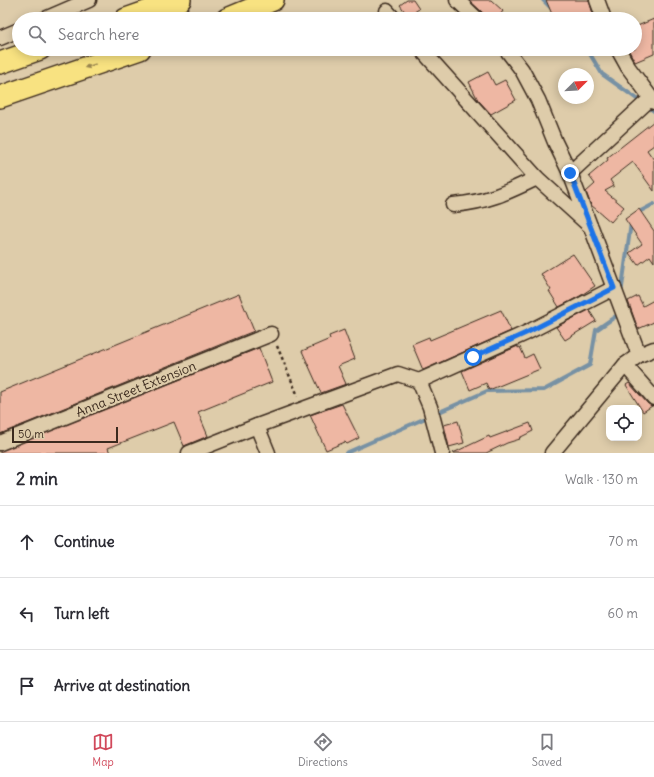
<!DOCTYPE html>
<meta charset="utf-8">
<style>
body{margin:0;font-family:Delius,sans-serif;background:#f7f7f7;color:#2b2b33}
.controls{position:absolute;right:12px;bottom:12px;display:grid;overflow:hidden;border-radius:8px;box-shadow:0 2px 10px #0003}
.controls button{width:36px;height:36px;display:grid;place-items:center;padding:0;border:0;border-bottom:1px solid #e1e1e2;background:#fff;color:#2b2b33;font:20px sans-serif}
.compass{position:absolute;left:558px;top:68px;width:36px;height:36px;border-radius:50%;background:#fff;box-shadow:0 2px 10px #0003;rotate:66deg}
.scale{position:absolute;left:12px;bottom:10px;width:106px;box-sizing:border-box;padding-left:4px;border:2px solid #3b2a1e;border-top:0;font-size:11px;line-height:14px;white-space:nowrap;color:#3b2a1e;-webkit-text-stroke:3px #deccaa;paint-order:stroke}
.stop{position:absolute;width:12px;height:12px;margin:-9px;border:3px solid #1a73e8;border-radius:50%;background:#fff}
.stop.end{background:#1a73e8;border-color:#fff;box-shadow:0 1px 4px #0008}
.list{margin:0;padding:0;list-style:none}
h2{display:flex;justify-content:space-between;align-items:center;height:52px;margin:0;padding:0 16px;font-size:17px}
h2 small{font-size:13px;font-weight:400;color:#7c7c81}
.list li{display:grid;grid-template-columns:26px 1fr auto;gap:12px;align-items:center;box-sizing:border-box;height:72px;padding:0 16px;border-top:1px solid #e1e1e2}
.list b{display:block;font-size:15px;white-space:nowrap}
.list em{font-size:13px;font-style:normal;color:#7c7c81}
.icon{flex:none;width:22px;height:22px;fill:none;stroke:currentColor;stroke-width:2;stroke-linecap:round;stroke-linejoin:round}
.map{position:relative;flex:none;width:654px;height:453px;overflow:hidden}
.search{position:absolute;background:#fff;box-shadow:0 2px 10px #0003;left:12px;right:12px;top:12px;height:44px;display:flex;align-items:center;gap:10px;box-sizing:border-box;padding:0 14px;border-radius:22px;color:#7c7c81;font-size:15px}
.sheet{height:268px;background:#fff}
nav{display:flex;justify-content:space-around;align-items:center;box-sizing:border-box;height:56px;border-top:1px solid #e1e1e2;background:#fff;font-size:11px;color:#7c7c81}
nav a{display:grid;justify-items:center;gap:2px}
nav .on{color:#d1495b}
.map>svg:first-child{display:block}
.lines{fill:none;stroke-linecap:round;stroke-linejoin:round}
.stream{stroke:#7791a4;stroke-width:4}
.building{fill:#eeb7a3;stroke:#3b2a1e}
.minor-casing{stroke:#3b2a1e;stroke-width:17}
.highway-casing{stroke:#3b2a1e;stroke-width:24}
.path{stroke:#3b2a1e;stroke-width:2.5;stroke-dasharray:3 3;stroke-linecap:butt}
.minor{stroke:#deccaa;stroke-width:14}
.highway{stroke:#f8e281;stroke-width:21}
.oneway{fill:#9a8650}
.route{stroke:#1a73e8;stroke-width:5}
.labels{text-anchor:middle;dominant-baseline:central;stroke-width:4;stroke-linejoin:round;paint-order:stroke}
.street-label{font-size:13px;fill:#3b2a1e;stroke:#deccaa}
</style>
<div class="map">
<svg width="654" height="453" viewBox="0 0 654 453">
<rect width="100%" height="100%" fill="#deccaa"/>
<filter id="ink" filterUnits="userSpaceOnUse"><feTurbulence type="fractalNoise" baseFrequency=".025" numOctaves="2"/><feDisplacementMap in="SourceGraphic" scale="8" xChannelSelector="R" yChannelSelector="G"/><feConvolveMatrix kernelMatrix="1 2 1 2 8 2 1 2 1" color-interpolation-filters="sRGB"/></filter>
<g filter="url(#ink)">
<g class="lines">
<g class="stream">
<path d="M543 0 551 8"/>
<path d="M587 49 602 74 654 111"/>
<path d="M637 213 654 204"/>
<path d="M621 294 631 223"/>
<path d="M346 453 487 391 544 390 590 365 596 330 619 314V312"/>
</g>
</g>
<g class="building">
<path d="M407 0H413L419 9 408 16 400 5Z"/>
<path d="M469 0H491L503 11 497 19H485L483 13Z"/>
<path d="M546 0H589L593 14 582 19H554Z"/>
<path d="M654 19V54L635 62 628 49H635V27Z"/>
<path d="M488 72 495 85 505 80 516 100 491 114 478 100 469 82Z"/>
<path d="M654 121V145L647 150 654 160V191L633 162 610 180 614 186 605 191 624 207 611 222 591 205 586 192 595 184 589 176 608 160 607 158Z"/>
<path d="M639 209 654 231V262L650 256 638 265 629 253 642 244 625 219Z"/>
<path d="M573 254 595 286 580 296 559 307 549 291 551 290 541 274Z"/>
<path d="M239 294 254 331 0 434V392Z"/>
<path d="M638 296 643 306 654 300V322L638 329 628 301Z"/>
<path d="M501 310 511 331 423 370 412 344 429 337 430 340Z"/>
<path d="M589 310 596 321 565 340 556 327Z"/>
<path d="M344 330 355 359 338 366 346 384 321 393 302 351 330 339 329 336Z"/>
<path d="M518 346V348L520 347 525 358 533 354 540 369 489 390 486 383 470 390 462 371Z"/>
<path d="M259 348 272 382 198 412 208 436 184 446 174 422 108 448 110 453H0V451Z"/>
<path d="M629 383 648 404 652 406 643 412 626 385Z"/>
<path d="M342 404 359 438 347 444 345 442 326 450 310 415Z"/>
<path d="M458 421 464 443 449 447 444 425Z"/>
<path d="M530 423 533 431 519 438 520 439 507 443 486 453H453L489 436 490 438Z"/>
</g>
<g class="lines">
<defs>
<g id="minor">
<path d="M457 0 477 19"/>
<path d="M597 0 604 19"/>
<path d="M387 11 394 19"/>
<path d="M45 19 89 0"/>
<path d="M0 38 19 30"/>
<path d="M421 49 537 178 591 227 639 355"/>
<path d="M506 49 522 70 538 100 555 142 570 173 589 223"/>
<path d="M618 49 628 67 654 102"/>
<path d="M570 173 650 99"/>
<path d="M453 205C487 202 506 193 537 178"/>
<path d="M625 365 654 398"/>
<path d="M419 381 526 333 614 288"/>
<path d="M257 426 398 374 419 381 430 407 442 453"/>
<path d="M0 443 271 334"/>
<path d="M189 453 257 426 268 453"/>
<path d="M552 453 625 365 639 355 654 349"/>
</g>
<g id="highway">
<path d="M126 19 180 0"/>
<path d="M227 19 273 0"/>
<path d="M0 63 40 49"/>
<path d="M0 97 140 49"/>
</g>
</defs>
<use href="#minor" class="minor-casing"/>
<use href="#highway" class="highway-casing"/>
<path class="path" d="M277 346 298 396"/>
<use href="#minor" class="minor"/>
<use href="#highway" class="highway"/>
</g>
<defs><path id="oneway-solid" d="M-6-.8H1V-3.2L6.5 0L1 3.2V.8H-6Z"/></defs>
<use class="oneway" href="#oneway-solid" transform="translate(90 66) rotate(161)"/>
</g>
<g class="lines" filter="url(#ink)">
<path class="route" d="M473 357 526 333 614 288 570 173"/>
</g>
<g class="labels">
<g class="street-label">
<text transform="translate(136 389) rotate(-22)">Anna Street Extension</text>
</g>
</g>
</svg>
<div class="controls">
<button><svg class="icon" aria-label="locate" viewBox="0 0 24 24"><circle cx="12" cy="12" r="6"/><path d="M12 2v4M12 18v4M2 12h4M18 12h4"/></svg></button>
</div>
<svg class="compass" viewBox="-18 -18 36 36"><path d="M0-13l5 13h-10z" fill="#e53935"/><path d="M0 13l5-13h-10z" fill="#7c7c81"/></svg>
<div class="scale">50 m</div>
<div class="stop" style="left:473px;top:357px"></div>
<div class="stop end" style="left:570px;top:173px"></div>
<div class="search"><svg class="icon" aria-label="search" viewBox="0 0 24 24"><circle cx="10" cy="10" r="6"/><path d="M15 15l6 6"/></svg>Search here</div>
</div>
<section class="sheet">
<h2>2 min<small>Walk · 130 m</small></h2>
<ul class="list">
<li><svg class="icon" aria-label="ahead" viewBox="0 0 24 24"><path d="M12 20V5M6 11l6-6 6 6"/></svg><div><b>Continue</b></div><em>70 m</em></li>
<li><svg class="icon" aria-label="left" viewBox="0 0 24 24"><path d="M17 20v-9H6M10 6l-5 5 5 5"/></svg><div><b>Turn left</b></div><em>60 m</em></li>
<li><svg class="icon" aria-label="arrive" viewBox="0 0 24 24"><path d="M6 21V4h12l-3 4 3 4H6"/></svg><div><b>Arrive at destination</b></div></li>
</ul>
</section>
<nav>
<a class="on"><svg class="icon" aria-label="map" viewBox="0 0 24 24"><path d="M3 6l6-2 6 2 6-2v14l-6 2-6-2-6 2zM9 4v14M15 6v14"/></svg>Map</a>
<a><svg class="icon" aria-label="directions" viewBox="0 0 24 24"><path d="M12 3l9 9-9 9-9-9zM9 14v-3h6M13 9l2 2-2 2"/></svg>Directions</a>
<a><svg class="icon" aria-label="saved" viewBox="0 0 24 24"><path d="M7 4h10v16l-5-4-5 4z"/></svg>Saved</a>
</nav>
